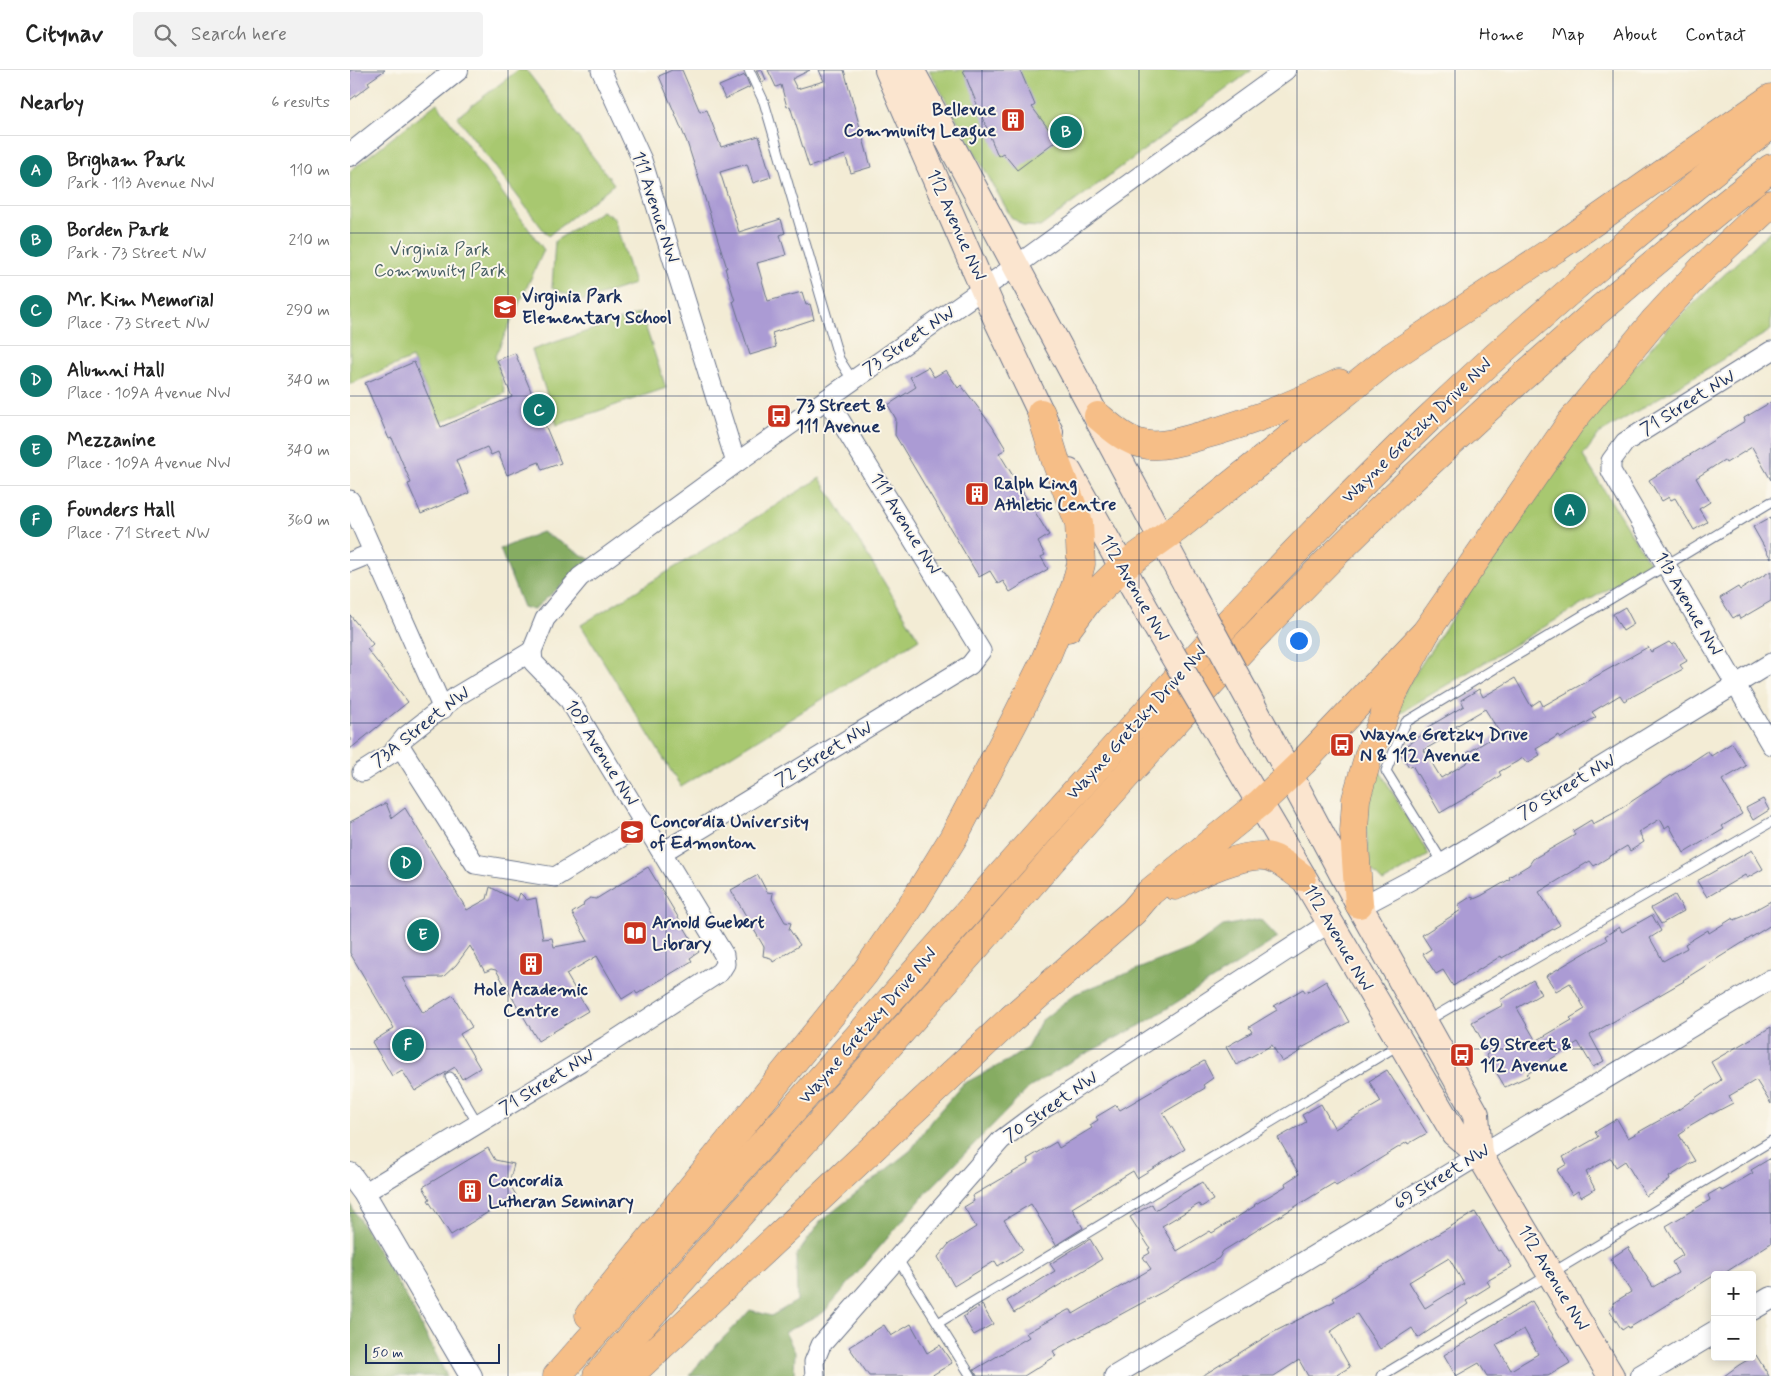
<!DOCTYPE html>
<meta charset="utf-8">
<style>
body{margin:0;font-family:Mynerve,sans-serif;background:#f2f2f2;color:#222}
.controls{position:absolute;right:15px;bottom:15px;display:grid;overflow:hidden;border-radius:5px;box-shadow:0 2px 12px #0003}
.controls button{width:45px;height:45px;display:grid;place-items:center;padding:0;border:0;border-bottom:1px solid #e0e0e0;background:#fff;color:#222;font:25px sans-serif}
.scale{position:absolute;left:15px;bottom:12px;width:135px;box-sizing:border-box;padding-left:5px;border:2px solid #1b2f5e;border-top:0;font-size:14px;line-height:18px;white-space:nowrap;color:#1b2f5e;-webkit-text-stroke:4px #fbf7ec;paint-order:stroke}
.you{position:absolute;left:948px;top:570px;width:18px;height:18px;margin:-12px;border:4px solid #fff;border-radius:50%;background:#1a73e8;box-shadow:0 0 0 8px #1a73e833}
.badge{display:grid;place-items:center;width:32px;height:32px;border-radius:50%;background:#0f766e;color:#fff;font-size:16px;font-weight:700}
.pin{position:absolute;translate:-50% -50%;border:2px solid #fff;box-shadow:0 1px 5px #0006}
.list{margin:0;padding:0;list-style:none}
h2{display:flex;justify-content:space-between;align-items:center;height:65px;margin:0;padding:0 20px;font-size:21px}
h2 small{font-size:16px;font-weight:400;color:#767676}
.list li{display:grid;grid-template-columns:32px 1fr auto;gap:15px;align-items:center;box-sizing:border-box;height:70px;padding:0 20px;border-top:1px solid #e0e0e0}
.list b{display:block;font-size:19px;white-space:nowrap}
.list p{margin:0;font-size:16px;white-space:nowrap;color:#767676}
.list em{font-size:16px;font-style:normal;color:#767676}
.icon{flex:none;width:28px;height:28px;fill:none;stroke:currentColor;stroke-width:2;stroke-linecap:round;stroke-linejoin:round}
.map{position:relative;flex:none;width:1421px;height:1306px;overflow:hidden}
header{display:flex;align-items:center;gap:30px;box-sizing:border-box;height:70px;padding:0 25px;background:#fff;border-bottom:1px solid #e0e0e0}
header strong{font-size:24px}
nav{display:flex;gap:28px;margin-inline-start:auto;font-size:18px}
.search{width:350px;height:45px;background:#f2f2f2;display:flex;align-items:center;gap:12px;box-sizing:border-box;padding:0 18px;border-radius:5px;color:#767676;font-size:19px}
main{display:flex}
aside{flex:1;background:#fff}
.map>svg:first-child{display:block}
.green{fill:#a8c870;stroke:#627c67}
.forest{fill:#86ac62;stroke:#506e60}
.building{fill:#ab9bd4;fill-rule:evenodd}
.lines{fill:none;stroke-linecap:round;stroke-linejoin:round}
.service-casing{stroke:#677188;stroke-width:11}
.minor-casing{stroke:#677188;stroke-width:21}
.tertiary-casing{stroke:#677188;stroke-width:24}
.secondary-casing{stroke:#677188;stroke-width:28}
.primary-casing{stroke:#677188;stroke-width:29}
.service{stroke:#fff;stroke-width:9}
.minor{stroke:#fff;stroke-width:19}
.tertiary{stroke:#fff;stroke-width:22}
.secondary{stroke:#fbe5cf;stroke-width:26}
.primary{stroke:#f6be87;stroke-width:28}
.secondary-bridge-casing{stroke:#677188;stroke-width:28;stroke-linecap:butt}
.secondary-bridge{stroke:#fbe5cf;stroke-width:26}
.grid{fill:none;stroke:#1b2f5e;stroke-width:1;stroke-opacity:0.55}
.labels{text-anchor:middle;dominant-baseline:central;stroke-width:4;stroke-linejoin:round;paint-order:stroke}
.poi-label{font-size:18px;font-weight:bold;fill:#1b2f5e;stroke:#fbf7ec;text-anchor:start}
.street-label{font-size:18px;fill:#1b2f5e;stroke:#fbf7ec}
.park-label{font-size:18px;fill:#455d63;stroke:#fbf7ec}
</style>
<header>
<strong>Citynav</strong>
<div class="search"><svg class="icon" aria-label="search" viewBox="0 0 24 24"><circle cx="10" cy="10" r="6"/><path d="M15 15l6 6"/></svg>Search here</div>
<nav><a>Home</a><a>Map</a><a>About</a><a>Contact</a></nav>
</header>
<main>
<aside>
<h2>Nearby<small>6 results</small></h2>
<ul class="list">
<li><span class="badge">A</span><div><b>Brigham Park</b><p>Park · 113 Avenue NW</p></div><em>110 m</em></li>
<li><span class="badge">B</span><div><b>Borden Park</b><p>Park · 73 Street NW</p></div><em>210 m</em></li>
<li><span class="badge">C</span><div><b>Mr. Kim Memorial</b><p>Place · 73 Street NW</p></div><em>290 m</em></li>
<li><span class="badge">D</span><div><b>Alumni Hall</b><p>Place · 109A Avenue NW</p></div><em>340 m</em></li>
<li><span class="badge">E</span><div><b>Mezzanine</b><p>Place · 109A Avenue NW</p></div><em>340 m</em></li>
<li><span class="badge">F</span><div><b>Founders Hall</b><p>Place · 71 Street NW</p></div><em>360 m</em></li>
</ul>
</aside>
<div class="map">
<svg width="1421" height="1306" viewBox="0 0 1421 1306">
<rect width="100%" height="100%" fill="#fbf7ec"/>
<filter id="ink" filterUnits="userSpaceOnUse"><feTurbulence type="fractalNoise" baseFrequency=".02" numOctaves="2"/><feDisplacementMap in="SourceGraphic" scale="10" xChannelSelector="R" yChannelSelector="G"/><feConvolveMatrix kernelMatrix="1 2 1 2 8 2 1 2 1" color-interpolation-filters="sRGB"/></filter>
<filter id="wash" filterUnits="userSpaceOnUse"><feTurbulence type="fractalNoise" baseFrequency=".0096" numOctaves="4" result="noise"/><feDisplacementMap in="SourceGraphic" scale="20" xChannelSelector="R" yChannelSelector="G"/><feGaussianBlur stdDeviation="1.12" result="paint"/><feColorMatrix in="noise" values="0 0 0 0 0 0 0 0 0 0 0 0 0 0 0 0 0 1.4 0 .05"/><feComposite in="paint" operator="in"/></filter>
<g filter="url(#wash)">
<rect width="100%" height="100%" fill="#f3ecd5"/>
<g class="green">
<path d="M168 0H176L264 114 198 166 107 47Z"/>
<path d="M579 0H902L690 157 674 156 661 147Z"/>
<path d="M87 33 194 180 145 286 155 323 91 352 62 288 0 314V101Z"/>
<path d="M252 141 264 148 284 214 232 231 202 218 205 171Z"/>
<path d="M1421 160V260L1249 364 1233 386 1300 494 1048 644 1027 696 1079 785 1033 812 1020 799 1013 728 1055 619 1218 373 1316 260Z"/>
<path d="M291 243 316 318 207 355 182 280Z"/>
<path d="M470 408 569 569 331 717 231 555Z"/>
</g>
<g class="forest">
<path d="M192 462 241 490 183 540 173 537 150 479Z"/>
<path d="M910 849 928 868 791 955 718 993 679 1018 578 1121 474 1242 435 1262 445 1282 444 1306H339C358 1281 380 1263 400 1240L421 1246 447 1231 446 1186 471 1151 561 1080 581 1051 613 1014 659 990 677 978 691 951 725 924 846 876 873 856Z"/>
<path d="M0 1134 57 1228 97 1306H0Z"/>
</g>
<g id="blocks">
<g class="building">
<path d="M0 0H35L18 12 20 15 0 30Z"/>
<path d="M322 0H332L350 42 357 40 371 77 409 66 421 107 403 113 397 94 370 102 389 162 431 149 435 163 430 165 436 185 407 193 418 231 452 222 456 235 460 234 464 249 422 263 426 277 400 285 383 231H385L375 198H377L337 72 309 6Z"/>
<path d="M406 0H412L416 10 412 12Z"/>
<path d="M418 0H460L442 9 447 19 474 11 469 0H494L521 97 501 103 495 85 459 97 440 36 437 37 431 15 426 17Z"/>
<path d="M613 0H670L685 35 682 37 707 70 667 100 653 83 648 86Z"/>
<path d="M395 5 400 17 375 29 369 16Z"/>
<path d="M165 283 211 393 192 400 189 392 157 405 148 382 141 385 137 377 106 390 119 423 71 444 58 414 61 413 42 368 39 369 15 313 64 292 91 357 162 327 147 290Z"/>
<path d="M578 297 584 307 596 300 608 318 611 315 642 356 656 379 649 383 699 465 688 472 695 485 691 487 698 499 660 522 653 511 648 514 640 501 629 507 545 365 546 349 538 335 566 317 560 307Z"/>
<path d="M1421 332V410L1402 377 1376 393 1374 390 1346 408 1360 432 1349 439 1357 452 1344 460 1325 428 1321 430 1319 427 1312 431 1299 410 1395 351 1394 348Z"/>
<path d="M1421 447V489L1403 457Z"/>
<path d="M1421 501V531L1390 549 1388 545 1383 548 1370 528 1388 517 1390 520Z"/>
<path d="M1275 537 1284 554 1273 561 1263 544Z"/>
<path d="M0 545 23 574 17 579 58 632 0 679Z"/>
<path d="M1319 572 1322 575 1326 573 1337 591 1330 595 1333 599 1274 631 1270 625 1242 642 1246 647 1211 668 1209 665 1186 679 1190 685 1177 693 1173 688 1149 702 1151 705 1129 720 1090 743 1062 695 1059 697 1051 684 1052 678 1080 660 1078 657 1114 636 1111 630 1129 619 1133 627 1165 608 1181 636 1190 630 1193 636 1298 577 1301 582ZM1135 639 1150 663 1114 685 1118 692 1091 708 1074 680 1108 660 1106 656Z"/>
<path d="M1382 673 1396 696 1372 710 1392 744 1372 756 1374 759 1334 783 1319 755 1315 758 1310 749 1289 762 1294 772 1280 781 1277 776 1244 796 1240 791 1189 822 1210 855 1152 888 1151 886 1103 916 1093 900 1086 904 1073 884 1081 879 1072 865 1111 840 1108 835 1122 826 1124 829 1131 826 1160 809 1159 807 1179 795 1183 789 1225 765 1223 761 1241 750 1243 754 1264 743 1358 681 1361 686Z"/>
<path d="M1413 729 1419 740 1403 750 1396 738Z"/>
<path d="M36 733 42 748 55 738 117 840 137 829 140 817 167 831 170 823 177 830 186 828 193 869 202 868 204 877 238 871 222 843 233 836 234 832 240 828 246 829 298 797 349 882 340 888 342 891 287 924 285 921 272 929 247 886 216 904 238 941 188 971 146 900 141 899 135 902 120 876 106 895 93 907 52 908 73 943 103 925 122 957 110 964 130 998 112 1009 105 997 65 1021 52 1000 42 1006 22 972 44 958 0 883V752Z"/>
<path d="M1402 780 1413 799 1397 808 1395 805 1357 827 1347 811Z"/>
<path d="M408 805 417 822 423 823 422 829 435 852 441 853 439 859 450 875 423 892 421 888 413 886 414 877 381 820Z"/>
<path d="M1325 825 1334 841 1311 854 1301 838Z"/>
<path d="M1421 831V855L1333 910 1334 911 1240 965 1254 991 1243 997 1228 972 1177 1004 1179 1006 1155 1017 1136 985 1139 983 1122 952 1153 935 1150 930 1183 910 1191 924 1167 938 1186 971 1222 950 1220 948 1235 939 1220 913 1206 921 1196 906 1257 870 1255 866 1269 857 1272 862 1302 845 1311 861 1300 868 1313 891 1337 878 1335 874 1358 860 1359 863 1383 848 1384 850 1392 847Z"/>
<path d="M976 911 999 952 950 979 951 981 932 992 922 975 886 995 876 977 902 962 899 957 927 940 924 936 953 919 956 923Z"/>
<path d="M1421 957V1034L1406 1010 1379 1026 1383 1033 1362 1044 1361 1043 1334 1059 1335 1061 1329 1065 1345 1091 1319 1107 1320 1110 1296 1126 1275 1091 1266 1097 1261 1088 1236 1102 1245 1119 1231 1127 1228 1121 1222 1125 1207 1100 1217 1094 1213 1087 1248 1067 1245 1062 1267 1049 1278 1068 1328 1040 1371 1010 1361 992Z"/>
<path d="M854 991 863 1008 853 1015 855 1018 813 1043 835 1079 787 1108 783 1101 722 1138 733 1158 706 1175 681 1134 654 1150 673 1180 648 1196 645 1191 604 1216 588 1187 599 1174 626 1157 614 1137 624 1131 622 1126 679 1093 677 1089 706 1072 709 1078 742 1058 740 1055 748 1050 746 1047 766 1035 770 1040Z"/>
<path d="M1037 1000 1077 1063 1058 1074 1057 1072 986 1116 984 1113 873 1181 869 1188 814 1221 703 1281 706 1286 674 1306H627L624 1300 679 1267 676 1263 718 1240H721L723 1244 801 1199 793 1187 800 1183 798 1179 800 1178 780 1147 802 1134 805 1140 852 1112 863 1130 851 1137 849 1134 812 1156 827 1181 860 1161 862 1163 905 1136 904 1135 936 1116 935 1113 949 1104 928 1068 956 1052 952 1045 971 1034 985 1059 1031 1032 1019 1011Z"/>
<path d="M138 1078 145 1090 164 1094 159 1113 166 1125 101 1165 78 1130 80 1129 73 1117Z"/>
<path d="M1421 1088V1173L1373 1204 1372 1202 1365 1205 1279 1258 1278 1256 1272 1260 1259 1239 1264 1236 1263 1233 1281 1222 1260 1189 1278 1177 1303 1217 1328 1203 1322 1192 1333 1185 1316 1156 1360 1130 1358 1125 1370 1118 1372 1121 1403 1103 1401 1100Z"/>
<path d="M1125 1142 1148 1181 1151 1180 1162 1197 1137 1211 1140 1216 1116 1231 1118 1234 1068 1268 1062 1258 1030 1279 1007 1244 980 1262 1000 1297 985 1306H958L949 1290 924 1306H852L922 1263 985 1231 983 1228 1019 1205ZM1099 1188 1114 1214 1075 1238 1059 1212Z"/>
<path d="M740 1169 752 1189 664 1243 657 1231 705 1201 700 1194Z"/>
<path d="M1182 1231 1220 1293 1198 1306H1137L1129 1293 1106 1306 1094 1285ZM1174 1259 1188 1284 1161 1300 1146 1275Z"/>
<path d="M632 1235 643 1254 624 1265 613 1247Z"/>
<path d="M561 1254 577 1283 590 1275 602 1293 581 1306H519L499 1277 534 1255 541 1266Z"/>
<path d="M1406 1285 1419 1306H1374L1389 1295Z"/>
</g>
</g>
</g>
<g filter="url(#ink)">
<use href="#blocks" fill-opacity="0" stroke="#677188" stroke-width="1"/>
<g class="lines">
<defs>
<g id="service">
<path d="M399 0 414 32 489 289 503 311"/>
<path d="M1093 793 1036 701 1056 652 1421 432"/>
<path d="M1075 952 1421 752"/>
<path d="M100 1007 128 1054"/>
<path d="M547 1188 621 1306"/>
<path d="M588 1253 1050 974"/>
<path d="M1031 1306 1421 1071"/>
</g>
<g id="minor">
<path d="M251 0 292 90 386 393"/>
<path d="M1421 281 1275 372 1261 391V401L1421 675"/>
<path d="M0 430 93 639"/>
<path d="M0 492 22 483"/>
<path d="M50 676 125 794 205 807 295 753"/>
<path d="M12 702 42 683 55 667 107 626 182 581"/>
<path d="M313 782 620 595 631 581 477 329"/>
<path d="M1010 837 1093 793 1421 593"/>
<path d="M14 1123 256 976 370 902 375 894 374 885 218 628 183 592 182 581 195 549 230 507 386 393 678 187 936 0"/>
<path d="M465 1306 464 1292 471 1275 651 1070 687 1043 979 853"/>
<path d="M764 1306 1421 909"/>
</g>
<g id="tertiary">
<path d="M0 85 107 0"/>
<path d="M0 1104 14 1123 121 1306"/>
<path d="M1402 1239 1421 1228"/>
<path d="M1291 1306 1365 1262"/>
</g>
<g id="secondary">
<path d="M538 0 647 250 700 362"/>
<path d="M561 0 836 514"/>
<path d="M719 402 798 543"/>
<path d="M918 664 1010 837 1126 1044 1129 1084"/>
<path d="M885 691 1104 1063 1129 1084 1261 1306"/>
</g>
<g id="primary">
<path d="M748 346C761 357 776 371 793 374 811 378 833 371 850 366 899 353 943 335 989 313"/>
<path d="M718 558 738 531 771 498 827 458 1038 289 1205 179 1421 28"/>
<path d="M825 816C846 805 896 780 920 787 931 790 943 801 952 807"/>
<path d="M1009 834 1004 761 1006 729 1019 684 1042 626 1076 562 1221 352 1305 250 1353 198 1421 134"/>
<path d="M239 1245 514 904 565 830 603 768 664 652 694 592 725 517 731 494 729 453 706 392 691 343"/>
<path d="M207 1306C367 1127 525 947 684 768 811 625 937 484 1075 352 1185 247 1302 150 1421 55"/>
<path d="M247 1306C378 1158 509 1009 640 861 733 755 825 648 924 546 1079 386 1246 236 1421 98"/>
<path d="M279 1306 661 949 783 842 800 822 910 733 953 692 1076 562"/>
</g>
</defs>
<use href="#service" class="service-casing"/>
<use href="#minor" class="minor-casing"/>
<use href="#tertiary" class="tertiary-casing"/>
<use href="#secondary" class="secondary-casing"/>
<use href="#primary" class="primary-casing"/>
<use href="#service" class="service"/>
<use href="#minor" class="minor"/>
<use href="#tertiary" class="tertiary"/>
<use href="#secondary" class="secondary"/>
<use href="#primary" class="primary"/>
<defs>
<g id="secondary-bridge">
<path d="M836 514 918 664"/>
<path d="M798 543 885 691"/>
</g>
</defs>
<use href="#secondary-bridge" class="secondary-bridge-casing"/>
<use href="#secondary-bridge" class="secondary-bridge"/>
</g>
</g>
<path class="grid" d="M158 0V1306M316 0V1306M474 0V1306M632 0V1306M789 0V1306M947 0V1306M1105 0V1306M1263 0V1306M0 163H1421M0 326H1421M0 490H1421M0 653H1421M0 816H1421M0 979H1421M0 1143H1421"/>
<defs>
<symbol id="building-square" viewBox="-11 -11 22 22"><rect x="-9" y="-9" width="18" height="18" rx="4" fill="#c8321e" stroke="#fbf7ec"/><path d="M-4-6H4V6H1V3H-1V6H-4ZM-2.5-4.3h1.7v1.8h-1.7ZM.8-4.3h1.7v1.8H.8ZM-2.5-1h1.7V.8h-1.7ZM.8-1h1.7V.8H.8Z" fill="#fff"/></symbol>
<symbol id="school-square" viewBox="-11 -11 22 22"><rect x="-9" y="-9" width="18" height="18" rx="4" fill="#c8321e" stroke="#fbf7ec"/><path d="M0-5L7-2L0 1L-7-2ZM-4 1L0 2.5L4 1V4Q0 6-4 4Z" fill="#fff"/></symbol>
<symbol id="bus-square" viewBox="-11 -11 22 22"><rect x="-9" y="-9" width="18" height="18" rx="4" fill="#c8321e" stroke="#fbf7ec"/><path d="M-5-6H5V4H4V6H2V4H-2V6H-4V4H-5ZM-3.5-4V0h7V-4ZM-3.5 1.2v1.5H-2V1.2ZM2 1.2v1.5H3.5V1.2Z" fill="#fff"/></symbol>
<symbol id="university-square" viewBox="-11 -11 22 22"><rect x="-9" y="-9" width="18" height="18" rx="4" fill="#c8321e" stroke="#fbf7ec"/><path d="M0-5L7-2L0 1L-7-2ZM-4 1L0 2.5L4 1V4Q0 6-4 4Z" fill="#fff"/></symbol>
<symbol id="library-square" viewBox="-11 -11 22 22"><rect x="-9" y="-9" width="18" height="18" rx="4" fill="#c8321e" stroke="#fbf7ec"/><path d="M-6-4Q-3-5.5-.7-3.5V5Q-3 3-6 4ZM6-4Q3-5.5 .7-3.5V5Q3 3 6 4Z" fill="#fff"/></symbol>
</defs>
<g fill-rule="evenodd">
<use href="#building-square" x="649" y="36" width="28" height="28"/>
<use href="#school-square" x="141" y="223" width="28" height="28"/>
<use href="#bus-square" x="415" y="332" width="28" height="28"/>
<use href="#building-square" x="613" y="410" width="28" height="28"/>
<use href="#bus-square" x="978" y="661" width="28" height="28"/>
<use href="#university-square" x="268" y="748" width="28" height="28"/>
<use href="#library-square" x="271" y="849" width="28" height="28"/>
<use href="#building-square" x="167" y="880" width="28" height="28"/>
<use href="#bus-square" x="1098" y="971" width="28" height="28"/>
<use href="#building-square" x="106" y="1107" width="28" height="28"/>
</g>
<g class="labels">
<g class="poi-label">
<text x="646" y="40" text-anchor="end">Bellevue<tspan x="646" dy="21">Community League</tspan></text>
<text x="172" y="227">Virginia Park<tspan x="172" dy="21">Elementary School</tspan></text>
<text x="446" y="336">73 Street &amp;<tspan x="446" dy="21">111 Avenue</tspan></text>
<text x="644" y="414">Ralph King<tspan x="644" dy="21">Athletic Centre</tspan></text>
<text x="1010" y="665">Wayne Gretzky Drive<tspan x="1010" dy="21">N &amp; 112 Avenue</tspan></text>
<text x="300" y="752">Concordia University<tspan x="300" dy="21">of Edmonton</tspan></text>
<text x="302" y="853">Arnold Guebert<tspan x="302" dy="21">Library</tspan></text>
<text x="181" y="920" text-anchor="middle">Hole Academic<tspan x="181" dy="21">Centre</tspan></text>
<text x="1130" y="975">69 Street &amp;<tspan x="1130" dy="21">112 Avenue</tspan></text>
<text x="138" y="1111">Concordia<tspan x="138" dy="21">Lutheran Seminary</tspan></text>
</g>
<g class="street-label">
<text transform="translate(305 137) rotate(72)">111 Avenue NW</text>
<text transform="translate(606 155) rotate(66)">112 Avenue NW</text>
<text transform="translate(559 271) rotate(-35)">73 Street NW</text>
<text transform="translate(1338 333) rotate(-32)">71 Street NW</text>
<text transform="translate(1067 361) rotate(-44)">Wayne Gretzky Drive NW</text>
<text transform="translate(555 454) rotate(58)">111 Avenue NW</text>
<text transform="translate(784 518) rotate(60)">112 Avenue NW</text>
<text transform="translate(1338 534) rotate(60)">113 Avenue NW</text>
<text transform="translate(787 653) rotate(-48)">Wayne Gretzky Drive NW</text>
<text transform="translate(71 657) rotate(-38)">73A Street NW</text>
<text transform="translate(251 683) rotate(58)">109 Avenue NW</text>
<text transform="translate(474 684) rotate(-31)">72 Street NW</text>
<text transform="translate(1217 717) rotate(-31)">70 Street NW</text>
<text transform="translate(988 868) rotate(60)">112 Avenue NW</text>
<text transform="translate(518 956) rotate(-49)">Wayne Gretzky Drive NW</text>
<text transform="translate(197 1012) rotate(-32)">71 Street NW</text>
<text transform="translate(701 1037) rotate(-35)">70 Street NW</text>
<text transform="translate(1092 1107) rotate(-32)">69 Street NW</text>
<text transform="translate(1203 1208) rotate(59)">112 Avenue NW</text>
</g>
<g class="park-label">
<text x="90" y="180">Virginia Park<tspan x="90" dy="21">Community Park</tspan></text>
</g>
</g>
</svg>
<div class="controls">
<button>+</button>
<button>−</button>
</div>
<div class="scale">50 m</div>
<div class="you"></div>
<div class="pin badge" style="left:1220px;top:440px">A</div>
<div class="pin badge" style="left:716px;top:62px">B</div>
<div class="pin badge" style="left:189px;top:340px">C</div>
<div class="pin badge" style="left:56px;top:793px">D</div>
<div class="pin badge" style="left:73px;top:865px">E</div>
<div class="pin badge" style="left:58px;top:975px">F</div>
</div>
</main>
